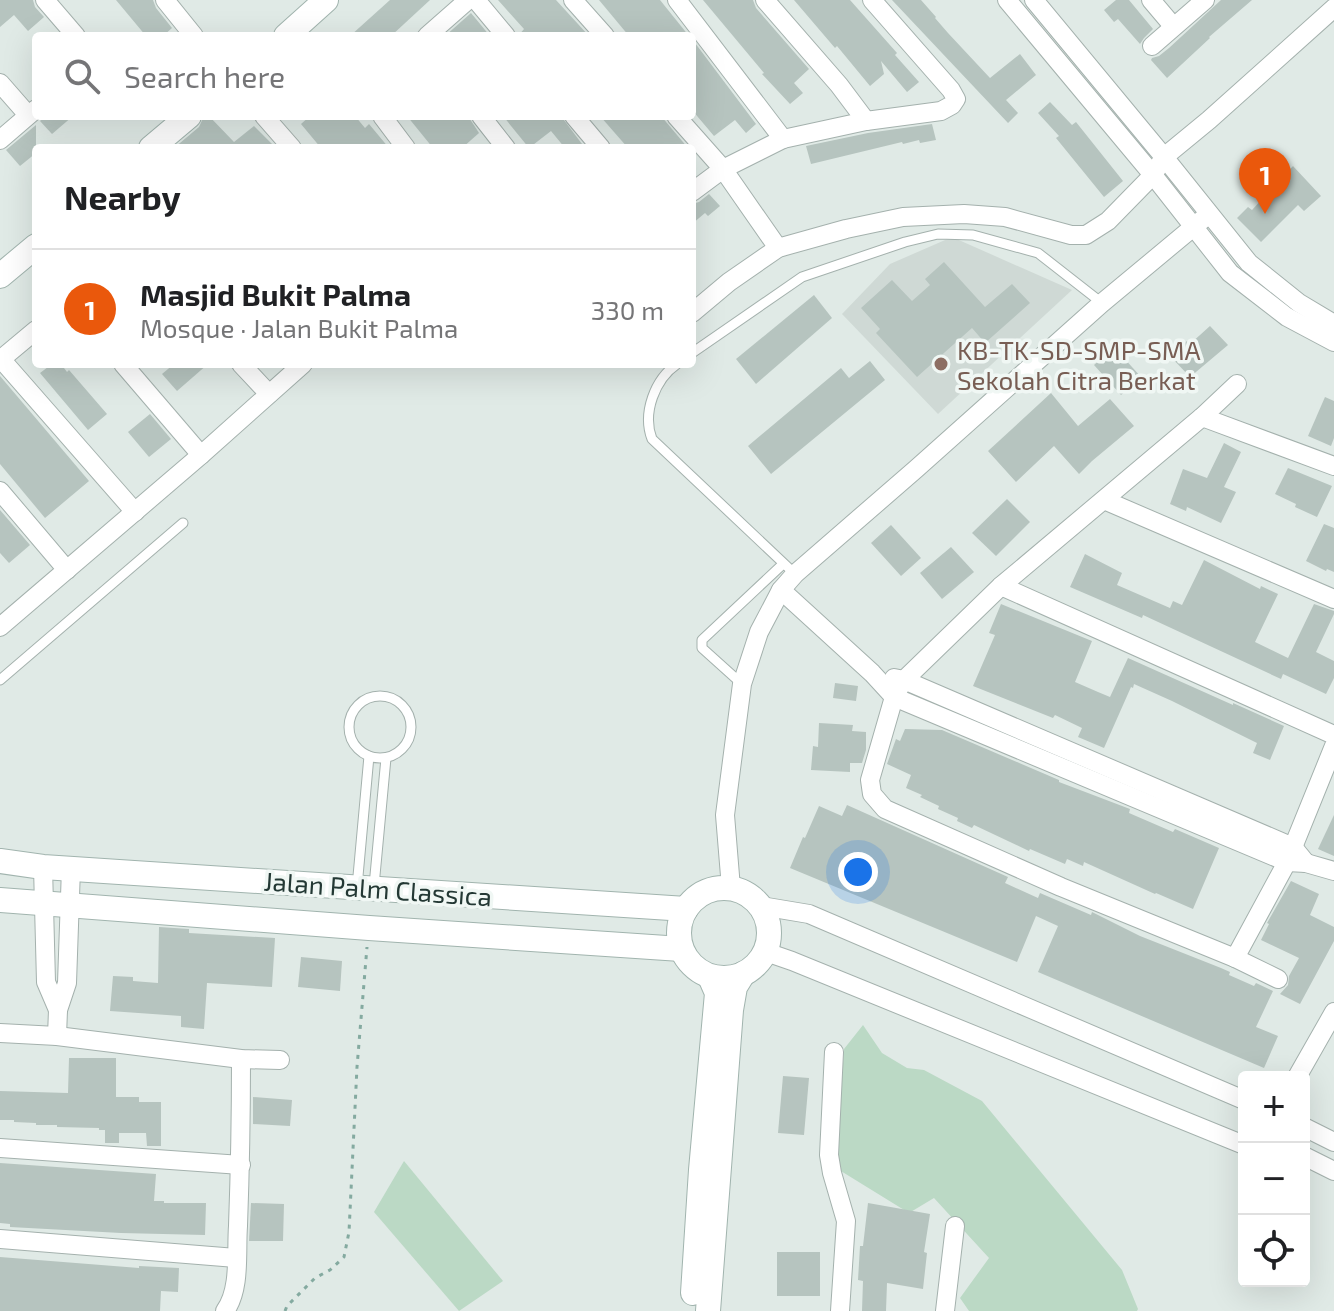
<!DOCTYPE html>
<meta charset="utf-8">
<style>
body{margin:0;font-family:"Exo 2",sans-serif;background:#f2f2f2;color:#202124}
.controls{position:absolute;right:24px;bottom:24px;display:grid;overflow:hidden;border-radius:8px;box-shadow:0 8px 32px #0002}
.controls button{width:72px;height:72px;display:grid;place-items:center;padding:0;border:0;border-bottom:2px solid #e0e0e0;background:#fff;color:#202124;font:40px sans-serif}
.you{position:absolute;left:858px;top:872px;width:28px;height:28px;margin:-20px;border:6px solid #fff;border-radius:50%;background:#1a73e8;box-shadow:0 0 0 12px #1a73e833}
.badge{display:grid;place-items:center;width:52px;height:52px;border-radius:50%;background:#ea580c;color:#fff;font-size:26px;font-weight:700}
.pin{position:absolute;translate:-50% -66px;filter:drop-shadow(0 2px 4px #0008)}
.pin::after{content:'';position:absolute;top:42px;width:28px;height:24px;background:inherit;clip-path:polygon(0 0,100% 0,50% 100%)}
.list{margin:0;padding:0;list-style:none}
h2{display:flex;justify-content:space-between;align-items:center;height:104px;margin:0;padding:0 32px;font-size:34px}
h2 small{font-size:26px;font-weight:400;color:#757577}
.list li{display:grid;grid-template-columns:52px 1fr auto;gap:24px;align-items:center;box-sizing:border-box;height:120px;padding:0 32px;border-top:2px solid #e0e0e0}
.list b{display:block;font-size:30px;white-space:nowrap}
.list p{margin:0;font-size:26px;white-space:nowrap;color:#757577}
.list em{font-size:26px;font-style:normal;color:#757577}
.icon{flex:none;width:44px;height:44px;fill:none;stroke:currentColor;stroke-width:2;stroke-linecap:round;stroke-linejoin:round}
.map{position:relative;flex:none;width:1334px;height:1311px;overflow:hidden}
.search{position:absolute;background:#fff;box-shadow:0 8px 32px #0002;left:32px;top:32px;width:664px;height:88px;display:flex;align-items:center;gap:20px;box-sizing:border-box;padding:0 28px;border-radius:8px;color:#757577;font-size:30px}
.panel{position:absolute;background:#fff;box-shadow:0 8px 32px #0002;left:32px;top:144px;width:664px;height:224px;border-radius:8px}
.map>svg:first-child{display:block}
.built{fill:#cfd9d5}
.green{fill:#bbd9c5}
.building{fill:#b6c4bf}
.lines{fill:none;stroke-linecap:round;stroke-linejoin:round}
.lane-casing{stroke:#a4b1ad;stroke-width:11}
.street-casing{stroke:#a4b1ad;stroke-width:20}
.secondary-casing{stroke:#a1b4ae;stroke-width:26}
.path{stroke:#84aaa0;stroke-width:3;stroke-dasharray:4 6;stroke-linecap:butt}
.lane{stroke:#fff;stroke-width:9}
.street{stroke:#fff;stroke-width:18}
.secondary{stroke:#fff;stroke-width:24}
.education-dot{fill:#8d6e63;stroke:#f0f7f4;stroke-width:3}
.labels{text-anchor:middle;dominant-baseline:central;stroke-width:7;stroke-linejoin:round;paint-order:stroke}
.education-label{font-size:26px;fill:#785e54;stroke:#f0f7f4;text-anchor:start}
.street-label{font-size:26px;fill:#233834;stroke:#f0f7f4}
</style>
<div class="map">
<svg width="1334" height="1311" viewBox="0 0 1334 1311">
<rect width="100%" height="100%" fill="#e0eae6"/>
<path class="built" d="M952 237 1072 290 938 414 842 314 890 264Z"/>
<g class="green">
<path d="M863 1025 882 1053 907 1068 924 1070 982 1101 1122 1270 1138 1309 1137 1311H969L960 1298 989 1258 934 1198 909 1213 836 1168 844 1049Z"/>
<path d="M404 1161 503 1281 459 1311 374 1212Z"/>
</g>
<g class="building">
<path d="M0 0H33L35 7 44 17 28 31 14 15 0 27Z"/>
<path d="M116 0H153L156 8 172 28 163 36H146Z"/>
<path d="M390 0H430L391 36H350Z"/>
<path d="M498 0H556L589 36H518L524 29Z"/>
<path d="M599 0H660L689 36H629Z"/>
<path d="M703 0H753L756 8 809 69 794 83 803 93 790 104 762 74 764 73Z"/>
<path d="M794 0H850L897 53 895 55 919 82 907 92 881 61 884 74 870 86 837 46 835 48Z"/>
<path d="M892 0H921L936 17 935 18 948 33 990 78 1020 54 1036 75 1006 100 1018 113 1008 123Z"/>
<path d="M1116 0H1129L1153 29 1144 38 1140 44 1118 19 1114 22 1104 10Z"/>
<path d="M1221 0H1252L1209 37 1210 38 1167 78 1151 60 1152 58 1159 56 1169 48Z"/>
<path d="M471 13 490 36H445Z"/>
<path d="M692 39 756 124 746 133 735 120 714 136 692 110Z"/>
<path d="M1050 102 1072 125 1076 122 1123 181 1104 197 1056 138 1059 136 1038 113Z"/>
<path d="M45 116H73L52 134 40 121Z"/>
<path d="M204 116H209L234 142 254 126 276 148H174L199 127Z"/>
<path d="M310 116H355L365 128 369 124 389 148H321L301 124Z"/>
<path d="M407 116H468L479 133 462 148H433Z"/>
<path d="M503 116H561L585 148H565L551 131 529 148Z"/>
<path d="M600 116H661L688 148H628Z"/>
<path d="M932 124 936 140 920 143 919 140 903 144 902 142 811 164 806 146 868 133Z"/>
<path d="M36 125V153L20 166 6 150Z"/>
<path d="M1293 166 1321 196 1304 211 1298 205 1261 242 1237 218 1248 207 1252 210Z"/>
<path d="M709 194 720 206 708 216 705 213 692 224V204L699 202Z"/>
<path d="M944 262 985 307 1012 284 1030 303 985 343 972 328 917 377 876 333 880 329 861 308 892 280 912 301 930 285 925 279Z"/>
<path d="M814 295 832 318 756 384 736 359Z"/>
<path d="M1210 326 1228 345 1190 377 1170 356 1187 341 1190 344Z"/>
<path d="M1114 347 1141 377 1121 395 1094 365Z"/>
<path d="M870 361 885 380 771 474 748 446 841 368 849 378Z"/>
<path d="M52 364H61L67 372 69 370 107 414 88 430 40 373Z"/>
<path d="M174 364H208L177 391 162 374Z"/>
<path d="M0 376 89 481 45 518 0 464Z"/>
<path d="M1051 393 1078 426 1110 399 1134 426 1092 461 1079 474 1054 446 1016 482 988 451Z"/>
<path d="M1325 397 1334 401V438L1331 446 1308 436Z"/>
<path d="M150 414 171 439 149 457 128 432Z"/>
<path d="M1224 443 1241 452 1224 487 1236 492 1221 523 1187 507 1186 511 1170 504 1183 469 1207 478Z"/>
<path d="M1288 468 1332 486 1317 517 1295 507 1296 504 1275 494Z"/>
<path d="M1007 499 1030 522 996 556 972 533Z"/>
<path d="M0 510 30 545 9 563 0 553Z"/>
<path d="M1324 524 1334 528V572L1327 569 1326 571 1306 561Z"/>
<path d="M891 525 921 558 901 576 871 543Z"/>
<path d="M951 547 974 572 942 599 920 573Z"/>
<path d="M1085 554 1122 573 1117 585 1170 608 1173 601 1182 605 1204 560 1260 589 1261 586 1278 594 1255 642 1288 658 1314 604 1334 611V614L1316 652 1334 661V678L1326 694 1283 674 1281 679 1143 615 1142 618 1070 587Z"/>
<path d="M1001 604 1092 641 1075 682 1098 692 1110 697 1128 658 1233 705V703L1284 726 1270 760 1253 753 1257 743 1172 701 1134 684 1133 688 1131 687 1104 748 1078 737 1082 728 1055 715 1053 718 973 686 995 635 989 633Z"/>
<path d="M835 683 858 686 856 701 833 698Z"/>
<path d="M819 723 853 725 852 731 866 732V750L862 763H850V772L811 770 813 746 818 747Z"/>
<path d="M905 729 942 730 1059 780V782L1130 809 1129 813 1173 832 1175 829 1219 848 1193 909 1156 893 1155 894 1084 862 1083 866 1067 859 1065 864 1030 849 1029 851 974 825 972 828 957 821 958 818 938 809 939 806 920 797 922 795 906 788 911 775 887 764 896 739 900 741Z"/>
<path d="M847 805 1008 877 1005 883 1038 898 1040 893 1091 915 1092 912 1140 936 1221 968 1230 972 1229 975 1254 986 1256 983 1273 991 1256 1027 1278 1036 1264 1068 1038 972 1058 926 1036 916 1017 962 790 868 803 837 805 838 819 806 842 816Z"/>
<path d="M1334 815V856L1318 849Z"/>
<path d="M1291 881 1319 894 1310 915 1334 927V941L1300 1004 1280 994 1288 985 1289 976 1299 958 1261 940 1269 924 1267 923Z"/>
<path d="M159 927 189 929V933L275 938 272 987 207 983 204 1029 181 1027V1016L110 1011 113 976 133 977V981L158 983Z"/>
<path d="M301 957 342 961 340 991 298 987Z"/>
<path d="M69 1058H116V1097H139V1102H161V1146H147L146 1133H119V1143H105V1130H99V1128L57 1127V1125H36V1123L14 1122V1120H0V1091L68 1093Z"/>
<path d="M783 1076 809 1078 804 1135 778 1133Z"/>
<path d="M253 1097 292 1100 290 1126 253 1124Z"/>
<path d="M0 1163 156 1174 154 1201H164V1203H206L205 1235 121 1233 10 1227V1224L0 1223Z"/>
<path d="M251 1203 284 1204 283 1241H249Z"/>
<path d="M868 1203 930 1214 924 1252 927 1253 923 1289 887 1283 886 1311H862L863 1281 858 1280 860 1246H863Z"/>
<rect x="777" y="1252" width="43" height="44"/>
<path d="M0 1257 139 1268V1266L179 1268 178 1292 161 1291 160 1311H0Z"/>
</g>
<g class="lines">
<defs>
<g id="lane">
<path d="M692 353 802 277 905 242 938 234 973 235 1038 253 1102 303"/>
<path d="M677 364C655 379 642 413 652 439L795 574"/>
<path d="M0 680 183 523"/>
<path d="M742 684 702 648V640L783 564"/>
<circle cx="380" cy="727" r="31"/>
<path d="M374 886 386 758"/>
<path d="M357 887 369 756"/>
</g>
<g id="street">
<path d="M45 0 76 36"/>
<path d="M165 0 194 36"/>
<path d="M476 0 506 36"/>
<path d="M573 0 605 36"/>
<path d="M677 0 783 139"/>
<path d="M765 0 839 85 866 121"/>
<path d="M1007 0 1153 175 1230 273 1287 317 1334 342"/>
<path d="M1034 0 1164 157 1249 263 1299 303 1334 324"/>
<path d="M1151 0 1173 26"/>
<path d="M427 36 468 0"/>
<path d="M1152 46 1205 0"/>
<path d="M0 83 28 115"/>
<path d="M264 116 292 148"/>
<path d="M382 116 406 148"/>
<path d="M481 116 506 148"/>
<path d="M574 116 601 148"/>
<path d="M676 116 723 169 778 248"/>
<path d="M0 140 36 109"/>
<path d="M692 192 723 169 783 139 866 121 941 111 952 105 956 99 951 90 872 0"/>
<path d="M692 313 729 282 778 248 846 229 903 217 964 214 1005 217 1071 235H1086L1108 221 1153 175 1164 157 1209 120 1334 8"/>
<path d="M1 359 135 512"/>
<path d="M0 360 36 330"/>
<path d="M123 364 201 455"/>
<path d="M241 364 269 394"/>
<path d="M1237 384 1202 417 1001 586 904 680 894 697 870 780 872 794 885 809 1061 887 1235 958 1278 979"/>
<path d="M1202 417 1334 466"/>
<path d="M0 491 67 570"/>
<path d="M1104 500 1334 599"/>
<path d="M1001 586 1334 735"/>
<path d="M781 590 872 673 894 697 1287 862 1306 863 1334 871"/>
<path d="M0 627 201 455 303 364"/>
<path d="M894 678 904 680 1293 847 1306 863"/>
<path d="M43 867 46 982 58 1010"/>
<path d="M731 888 725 815 742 684 759 632 781 590 795 574 916 469 1102 303 1209 214"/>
<path d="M761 906 809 914 1244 1100"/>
<path d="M766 952 792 961 1244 1145"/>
<path d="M1235 958 1287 862 1334 746"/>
<path d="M0 1033 57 1036 241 1059 280 1060"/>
<path d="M57 1036 58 1010 67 983 71 868"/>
<path d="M834 1052 829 1155 832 1173 846 1221 840 1311"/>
<path d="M1297 1077 1334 1012"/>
<path d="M1304 1127 1334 1142"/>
<path d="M0 1148 241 1165"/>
<path d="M1304 1156 1334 1171"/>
<path d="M0 1239 236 1258"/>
<path d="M225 1311C241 1289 236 1252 238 1226 240 1171 241 1115 241 1059"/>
<path d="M945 1311 955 1226"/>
</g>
<g id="secondary">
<path d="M286 36 326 0"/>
<path d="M151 148 189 116"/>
<path d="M0 276 36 246"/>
<path d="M0 861 43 867 686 909"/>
<circle cx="724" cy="933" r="45"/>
<path d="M0 900 369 928 681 949"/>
<path d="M693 1293 701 1170 717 993 710 977"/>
<path d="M708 1311 731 1010 735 987 743 974"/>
</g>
</defs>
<use href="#lane" class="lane-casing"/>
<use href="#street" class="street-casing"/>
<use href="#secondary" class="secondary-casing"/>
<path class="path" d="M285 1311 287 1306 315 1278 330 1270 344 1257 349 1232 357 1067 367 947"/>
<use href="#lane" class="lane"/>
<use href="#street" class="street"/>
<use href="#secondary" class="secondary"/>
</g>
<circle class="education-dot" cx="941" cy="364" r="8"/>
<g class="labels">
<g class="education-label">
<text x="957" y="349">KB-TK-SD-SMP-SMA<tspan x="957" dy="30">Sekolah Citra Berkat</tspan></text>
</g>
<g class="street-label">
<text transform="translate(378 888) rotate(4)">Jalan Palm Classica</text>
</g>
</g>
</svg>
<div class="controls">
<button>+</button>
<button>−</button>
<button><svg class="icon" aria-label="locate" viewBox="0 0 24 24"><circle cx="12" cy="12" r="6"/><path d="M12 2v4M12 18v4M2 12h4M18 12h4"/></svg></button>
</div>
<div class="you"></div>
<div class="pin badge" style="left:1265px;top:214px">1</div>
<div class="search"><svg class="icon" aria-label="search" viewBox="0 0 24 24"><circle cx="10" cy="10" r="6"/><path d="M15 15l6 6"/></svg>Search here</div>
<section class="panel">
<h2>Nearby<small></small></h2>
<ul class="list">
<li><span class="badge">1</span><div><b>Masjid Bukit Palma</b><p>Mosque · Jalan Bukit Palma</p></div><em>330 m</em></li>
</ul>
</section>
</div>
